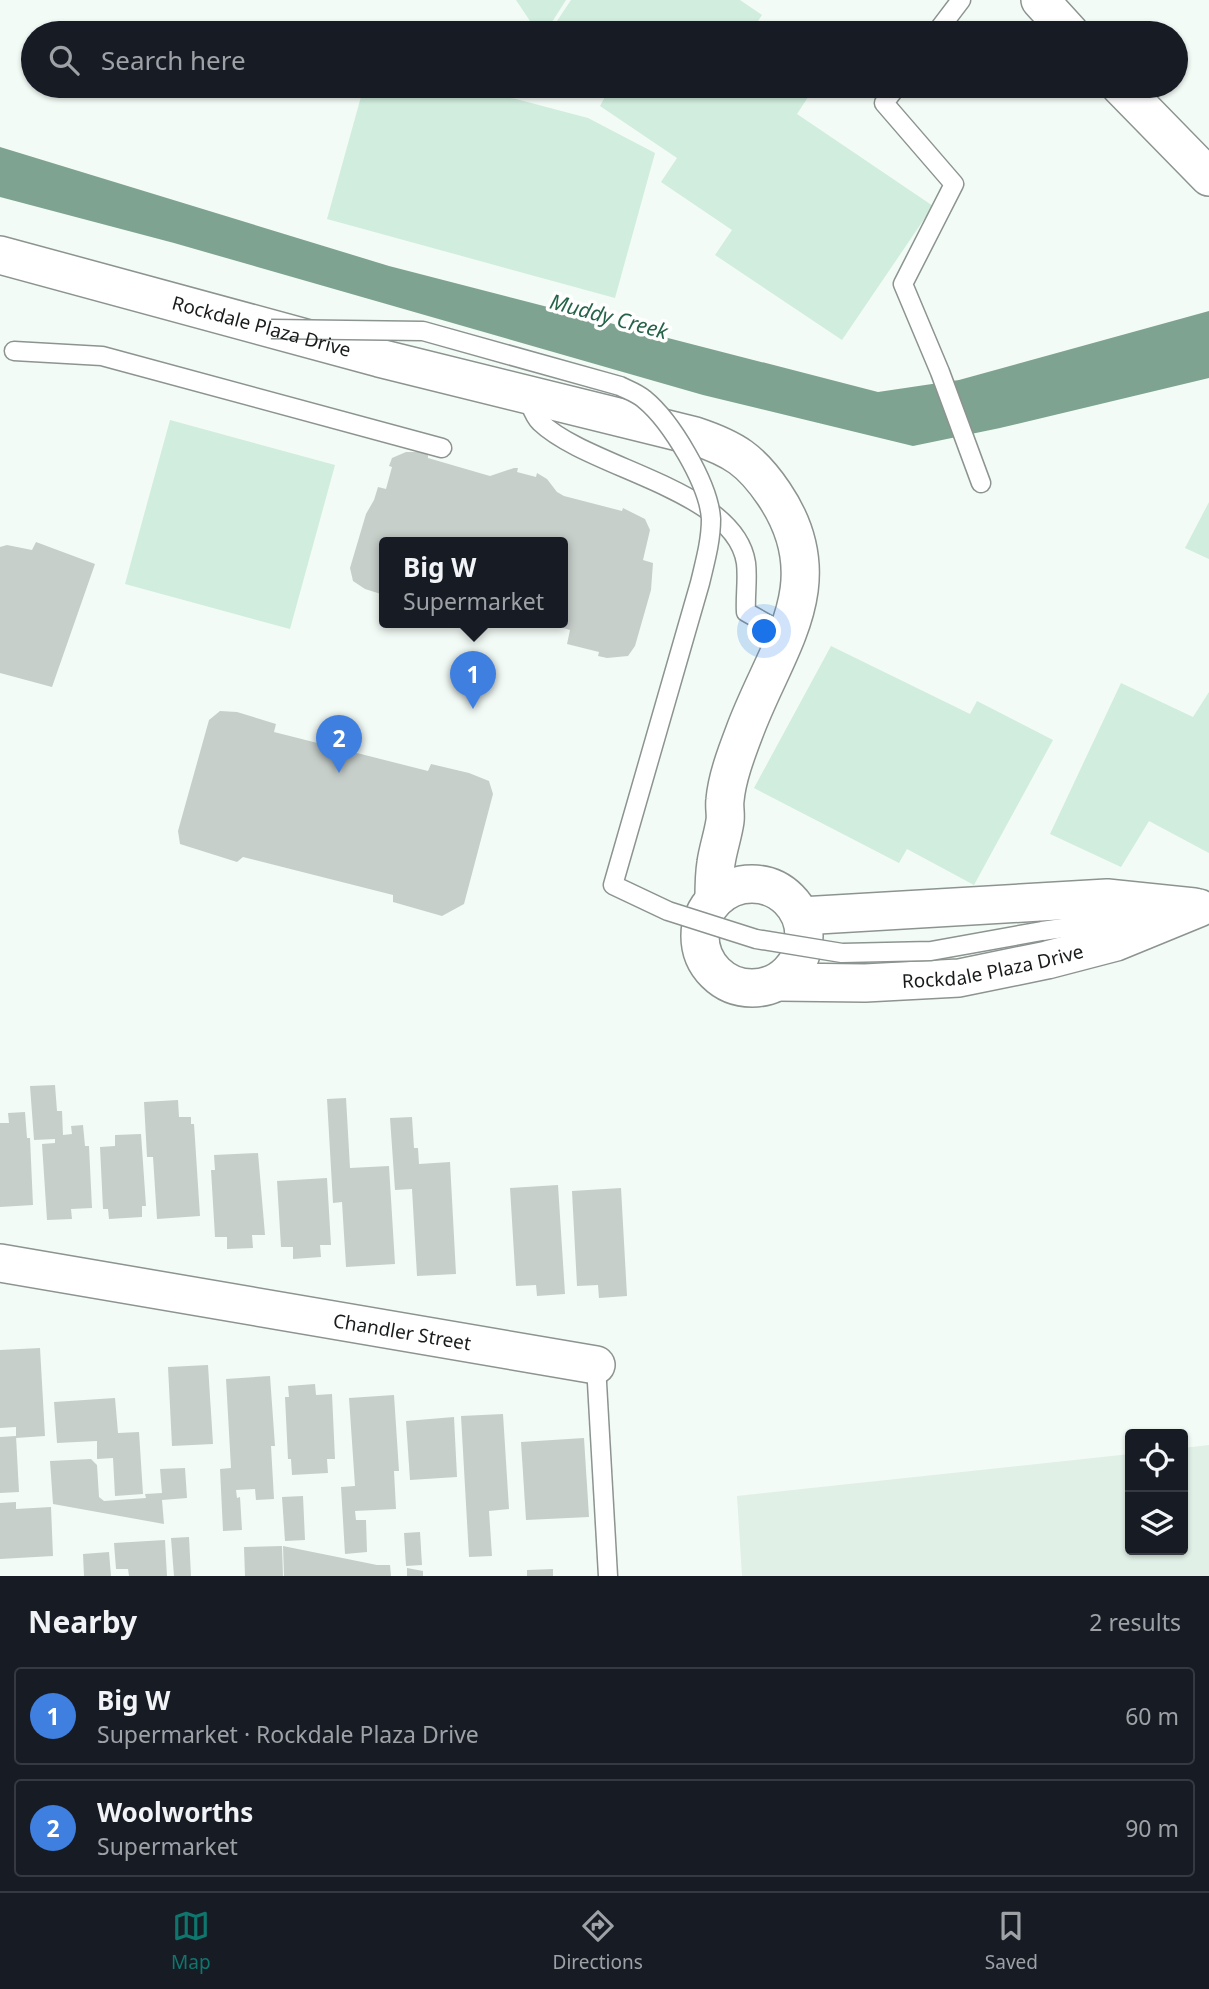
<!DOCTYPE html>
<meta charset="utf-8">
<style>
body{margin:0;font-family:"Noto Sans",sans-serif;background:#20242c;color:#f1f3f6}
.controls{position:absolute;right:21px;bottom:21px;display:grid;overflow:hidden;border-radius:7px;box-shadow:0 2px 5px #0004}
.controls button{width:63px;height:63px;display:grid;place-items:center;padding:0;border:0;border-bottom:2px solid #363941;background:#171b24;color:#f1f3f6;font:35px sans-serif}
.you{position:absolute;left:765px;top:632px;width:24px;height:24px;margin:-18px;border:5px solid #fff;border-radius:50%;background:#1a73e8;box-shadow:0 0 0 10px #1a73e833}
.badge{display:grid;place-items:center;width:46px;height:46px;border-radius:50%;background:#0f766e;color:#fff;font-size:23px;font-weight:700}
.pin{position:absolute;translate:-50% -58px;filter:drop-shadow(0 2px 4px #0008)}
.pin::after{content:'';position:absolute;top:37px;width:24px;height:21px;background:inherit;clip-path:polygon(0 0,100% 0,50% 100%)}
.popup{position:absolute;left:379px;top:537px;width:189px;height:91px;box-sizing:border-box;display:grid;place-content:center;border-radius:7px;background:#171b24;filter:drop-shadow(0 2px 5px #0005);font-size:23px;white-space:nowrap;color:#9ea1a6}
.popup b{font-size:26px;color:#f1f3f6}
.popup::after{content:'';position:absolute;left:50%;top:100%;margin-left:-14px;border:14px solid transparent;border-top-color:#171b24}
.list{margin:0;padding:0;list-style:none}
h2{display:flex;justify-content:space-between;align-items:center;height:91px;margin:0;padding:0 28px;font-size:30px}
h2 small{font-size:23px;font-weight:400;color:#9ea1a6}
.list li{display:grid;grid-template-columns:46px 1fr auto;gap:21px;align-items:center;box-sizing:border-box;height:98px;margin:0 14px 14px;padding:0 14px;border:2px solid #363941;border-radius:7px}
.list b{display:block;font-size:26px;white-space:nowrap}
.list p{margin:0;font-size:23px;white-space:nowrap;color:#9ea1a6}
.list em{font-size:23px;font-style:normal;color:#9ea1a6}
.icon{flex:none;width:38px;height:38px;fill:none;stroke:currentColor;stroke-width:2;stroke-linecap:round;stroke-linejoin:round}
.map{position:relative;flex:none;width:1209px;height:1576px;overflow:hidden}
.search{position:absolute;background:#171b24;box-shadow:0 2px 5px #0004;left:21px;right:21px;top:21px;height:77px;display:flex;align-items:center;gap:18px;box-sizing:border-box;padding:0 24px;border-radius:38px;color:#9ea1a6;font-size:26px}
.sheet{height:315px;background:#171b24}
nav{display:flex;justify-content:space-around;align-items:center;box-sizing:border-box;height:98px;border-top:2px solid #363941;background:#171b24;font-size:19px;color:#9ea1a6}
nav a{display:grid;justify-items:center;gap:4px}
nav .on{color:#0f766e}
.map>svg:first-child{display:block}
.built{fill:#e0f0e7}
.green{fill:#d0edde}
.water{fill:#7fa391}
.building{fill:#c7cfcb}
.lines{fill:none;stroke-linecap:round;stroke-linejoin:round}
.service-casing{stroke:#8c9490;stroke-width:21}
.minor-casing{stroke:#8c9490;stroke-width:40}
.service{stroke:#fff;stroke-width:18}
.minor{stroke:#fff;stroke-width:37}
.service-bridge-casing{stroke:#8c9490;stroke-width:21;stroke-linecap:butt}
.service-bridge{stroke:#fff;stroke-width:18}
.labels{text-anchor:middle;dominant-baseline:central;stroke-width:7;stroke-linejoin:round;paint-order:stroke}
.street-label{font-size:19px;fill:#191c1b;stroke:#fff}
.water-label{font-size:21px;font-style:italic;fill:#256449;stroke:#fff}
</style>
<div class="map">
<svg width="1209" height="1576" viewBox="0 0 1209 1576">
<rect width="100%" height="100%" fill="#f3fbf6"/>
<path class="built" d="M1209 1445V1576H742L737 1496 1130 1454V1550H1183V1448Z"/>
<g class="green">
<path d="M516 0H566L545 33H538Z"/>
<path d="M571 0H740L762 15 750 33H549Z"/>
<path d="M364 86H431L516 99 588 118 655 153 615 298 327 219Z"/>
<path d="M611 86H804L812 91 797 114 933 206 842 340 715 255 732 230 661 182 677 158 600 106Z"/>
<path d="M170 420 335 465 290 629 125 584Z"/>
<path d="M1209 502V559L1185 548Z"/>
<path d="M831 646 970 714 977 701 1053 740 974 885 907 849 899 863 754 788Z"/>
<path d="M1121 683 1193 717 1209 692V853L1149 821 1121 867 1050 834Z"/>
</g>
<path class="water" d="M0 147 389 266 878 392 959 380 1209 311V378L1000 428 913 446 703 395 174 243 0 197Z"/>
<g class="building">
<path d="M406 452H421L428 455V458L483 474 490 476 514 468H518L517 472 536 477 537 473 547 479 557 492 564 496 622 511 623 508 645 519 650 530 643 560 653 563 651 590 635 646 628 656 607 658 598 656 599 652 567 644 570 630 550 624 562 623V543H384V595L365 589 353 581 350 568 366 514 374 500 378 487 386 489 392 467 389 466 392 458Z"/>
<path d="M36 542 95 564 52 687 0 673V547L7 545 32 550Z"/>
<path d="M220 711 237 712 276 724 274 732 428 771 431 764 469 773 489 781 493 794 464 904 442 916 393 902V895L243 857 237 862 180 844 178 831 209 720Z"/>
<path d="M55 1085 57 1111H62L63 1135 72 1134 71 1126 83 1125 85 1146H89L92 1208 71 1209 72 1219 47 1220 42 1144 55 1143V1139L34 1140 30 1086Z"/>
<path d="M346 1098 350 1168 389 1166 395 1264 346 1267 342 1202 333 1203 327 1099Z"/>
<path d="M178 1100 179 1117H191V1124H194L200 1216 157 1219 153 1157H147L144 1102Z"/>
<path d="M25 1112 27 1138H30L33 1205 0 1207V1123H9L8 1113Z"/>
<path d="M412 1117 414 1148H418L419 1164 450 1162 456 1274 417 1276 412 1189 395 1190 390 1118Z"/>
<path d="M141 1134 146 1206H142V1217L109 1219 108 1209H103L100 1147 115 1146V1135Z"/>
<path d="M258 1153 265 1235H252L253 1248 227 1249V1237H215L211 1170H215L214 1155Z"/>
<path d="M327 1178 331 1245H320L321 1257 293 1259V1247H281L277 1181Z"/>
<path d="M558 1185 565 1294 537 1296 536 1285 516 1286 510 1188Z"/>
<path d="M621 1188 627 1296 599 1298 598 1285 577 1286 572 1191Z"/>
<path d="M40 1348 45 1436 16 1438V1427L0 1428V1350Z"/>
<path d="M208 1365 213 1444 172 1446 168 1367Z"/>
<path d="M270 1376 275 1446H271L274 1499 256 1500 255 1489 236 1490 237 1498 240 1497 242 1530 223 1531 220 1469 231 1468 226 1379Z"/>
<path d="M315 1384 316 1395 332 1394 335 1459H327L328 1473 292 1475 291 1459H288L285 1397H289L288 1386Z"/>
<path d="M394 1395 399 1471H394L396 1509 355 1511 356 1520H366L367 1552 345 1554 341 1487 355 1486 349 1398Z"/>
<path d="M115 1398 118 1433 139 1432 143 1494 115 1496 113 1458 97 1459V1441L57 1443 54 1402Z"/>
<path d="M503 1414 509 1509 489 1511 492 1556 469 1557 461 1416Z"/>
<path d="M454 1417 457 1477 410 1480 406 1421Z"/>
<path d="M16 1436 19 1492 0 1493V1437Z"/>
<path d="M584 1438 589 1517 526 1520 521 1442Z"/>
<path d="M91 1459 97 1465 99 1497 104 1501 146 1498 145 1494 162 1493 160 1469 185 1468 187 1498 162 1500 164 1524 53 1504 50 1461Z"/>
<path d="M303 1496 305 1540 285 1541 282 1497Z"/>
<path d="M16 1502V1509L51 1507 53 1556 0 1559V1503Z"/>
<path d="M420 1532 422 1565 406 1566 404 1533Z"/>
<path d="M189 1537 191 1576H174L171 1538Z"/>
<path d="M165 1540 167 1576H129L128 1569H116L114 1543Z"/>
<path d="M282 1546 283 1576H245L244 1547Z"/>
<path d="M283 1546 377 1565H390L391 1576H284Z"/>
<path d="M109 1552 111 1576H84L83 1554Z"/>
<path d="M407 1568 423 1571V1576H407Z"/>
<path d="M553 1569V1576H527V1570Z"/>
</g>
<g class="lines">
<defs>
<g id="service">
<path d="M936 33 961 0"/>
<path d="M897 86 884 103 954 184 903 284 940 372 981 483"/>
<path d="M14 351 102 356 442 448"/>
<path d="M526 394C530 402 533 416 540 422 589 469 735 489 746 563 748 579 745 596 746 612L787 635"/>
<path d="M1042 931 1147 916"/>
<path d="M596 1365 608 1576"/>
</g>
<g id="minor">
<path d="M1040 0 1070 33"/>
<path d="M1120 86 1209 177"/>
<path id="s1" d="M0 255 379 358 695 436C734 449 751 460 774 494 835 584 775 648 744 733 736 754 727 778 725 800 724 807 726 814 725 821 723 835 718 849 716 863 714 875 714 888 714 900"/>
<circle cx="752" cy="936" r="52"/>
<path d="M801 916 1107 898 1194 907"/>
<path id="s2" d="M779 982 865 983 959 978 1047 960 1116 942 1199 908"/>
<path id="s3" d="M0 1263 596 1365"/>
</g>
</defs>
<use href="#service" class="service-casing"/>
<use href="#minor" class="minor-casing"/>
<use href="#service" class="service"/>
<use href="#minor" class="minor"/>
<defs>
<path id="service-bridge" d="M271 329 423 331 620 386C628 390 637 393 644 399 671 421 709 484 711 519 711 541 705 562 700 583L613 885 668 911 756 939 842 953 931 951 1042 931"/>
</defs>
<use href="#service-bridge" class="service-bridge-casing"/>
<use href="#service-bridge" class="service-bridge"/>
</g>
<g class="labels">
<g class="street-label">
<text stroke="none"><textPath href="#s1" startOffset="271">Rockdale Plaza Drive</textPath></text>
<text stroke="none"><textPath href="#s2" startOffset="215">Rockdale Plaza Drive</textPath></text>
<text stroke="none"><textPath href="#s3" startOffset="408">Chandler Street</textPath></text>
</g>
<g class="water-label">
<text transform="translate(609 316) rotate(15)">Muddy Creek</text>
</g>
</g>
</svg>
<div class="controls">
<button><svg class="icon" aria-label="locate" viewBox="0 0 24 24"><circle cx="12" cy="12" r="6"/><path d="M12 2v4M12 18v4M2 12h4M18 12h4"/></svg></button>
<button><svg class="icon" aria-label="layers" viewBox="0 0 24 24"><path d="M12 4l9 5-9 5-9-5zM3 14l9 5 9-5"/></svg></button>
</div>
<div class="you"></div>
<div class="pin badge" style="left:473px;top:709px;background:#3f7fe0">1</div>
<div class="popup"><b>Big W</b>Supermarket</div>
<div class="pin badge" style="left:339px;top:773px;background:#3f7fe0">2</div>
<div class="search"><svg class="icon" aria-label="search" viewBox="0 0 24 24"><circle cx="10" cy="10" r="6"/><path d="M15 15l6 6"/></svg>Search here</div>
</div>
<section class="sheet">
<h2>Nearby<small>2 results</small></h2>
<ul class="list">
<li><span class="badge" style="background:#3f7fe0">1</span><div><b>Big W</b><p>Supermarket · Rockdale Plaza Drive</p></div><em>60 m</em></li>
<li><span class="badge" style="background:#3f7fe0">2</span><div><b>Woolworths</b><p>Supermarket</p></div><em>90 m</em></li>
</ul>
</section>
<nav>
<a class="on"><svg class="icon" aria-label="map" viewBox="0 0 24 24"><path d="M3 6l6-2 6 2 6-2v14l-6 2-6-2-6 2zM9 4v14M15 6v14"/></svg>Map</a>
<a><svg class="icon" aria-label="directions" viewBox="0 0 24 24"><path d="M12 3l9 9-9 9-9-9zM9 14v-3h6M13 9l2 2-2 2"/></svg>Directions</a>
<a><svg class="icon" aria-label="saved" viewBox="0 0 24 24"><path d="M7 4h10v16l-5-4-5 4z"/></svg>Saved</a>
</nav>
